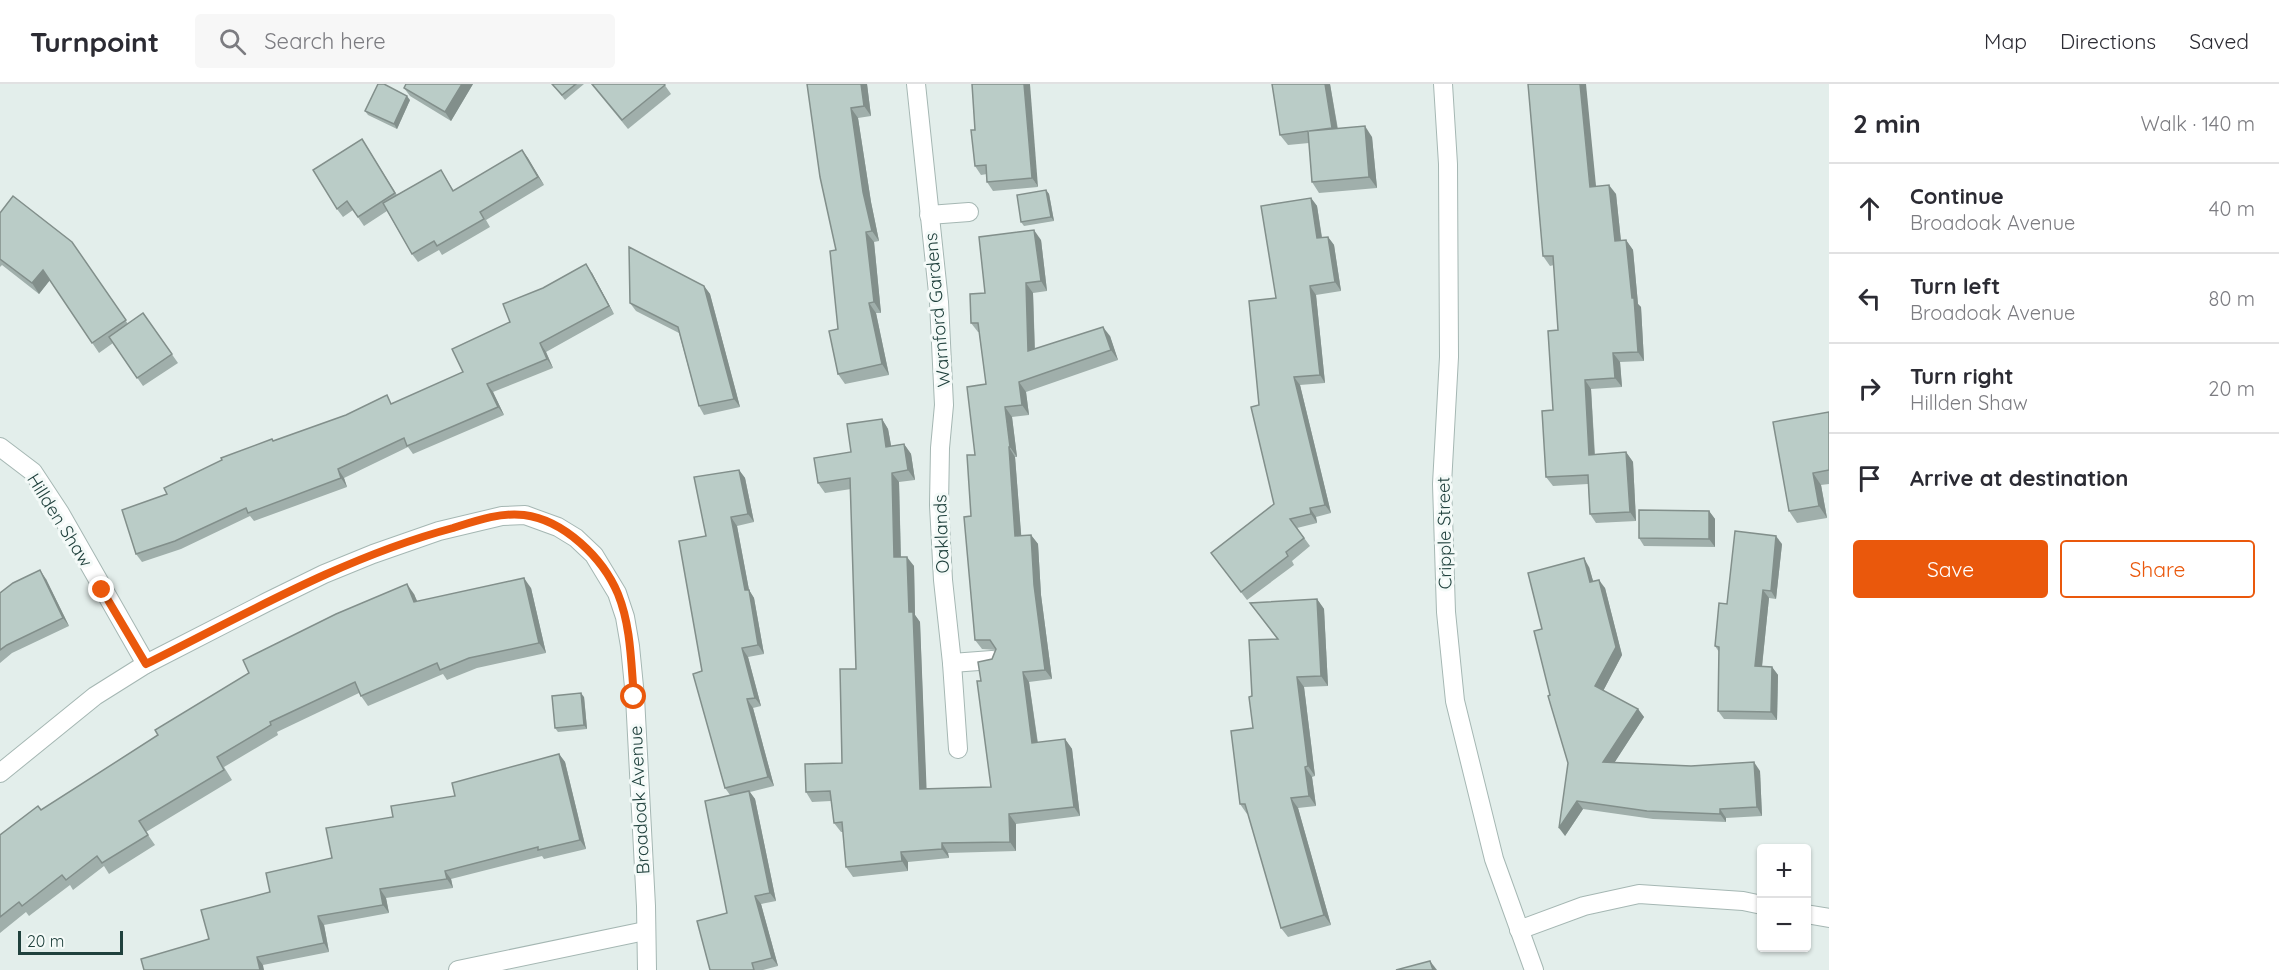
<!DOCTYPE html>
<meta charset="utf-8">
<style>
body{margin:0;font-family:Quicksand,sans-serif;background:#f7f7f7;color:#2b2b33}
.controls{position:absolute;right:18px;bottom:18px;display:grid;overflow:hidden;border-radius:6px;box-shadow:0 2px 4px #0004}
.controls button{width:54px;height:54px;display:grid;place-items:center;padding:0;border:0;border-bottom:2px solid #e1e1e2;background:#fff;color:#2b2b33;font:30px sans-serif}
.scale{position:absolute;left:18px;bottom:15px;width:105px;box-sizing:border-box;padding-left:6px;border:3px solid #20413d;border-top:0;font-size:16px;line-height:21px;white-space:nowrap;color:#20413d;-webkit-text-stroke:4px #f4faf8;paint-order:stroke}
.stop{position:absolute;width:18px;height:18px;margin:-14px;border:4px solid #ea580c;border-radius:50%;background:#fff}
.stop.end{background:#ea580c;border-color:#fff;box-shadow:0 2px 6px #0008}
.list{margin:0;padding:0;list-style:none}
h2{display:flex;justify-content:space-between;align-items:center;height:78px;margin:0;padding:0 24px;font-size:26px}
h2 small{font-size:20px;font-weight:400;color:#7c7c81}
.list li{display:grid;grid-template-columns:39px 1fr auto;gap:18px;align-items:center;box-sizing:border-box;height:90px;padding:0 24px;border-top:2px solid #e1e1e2}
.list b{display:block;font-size:22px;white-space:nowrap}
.list p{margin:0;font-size:20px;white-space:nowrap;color:#7c7c81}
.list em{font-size:20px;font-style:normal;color:#7c7c81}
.actions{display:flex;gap:12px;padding:18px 24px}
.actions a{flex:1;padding:14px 0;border:2px solid #ea580c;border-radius:6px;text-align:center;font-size:21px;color:#ea580c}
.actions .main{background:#ea580c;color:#fff}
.icon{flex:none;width:33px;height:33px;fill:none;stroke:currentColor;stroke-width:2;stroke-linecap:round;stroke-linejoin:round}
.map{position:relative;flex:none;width:1829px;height:886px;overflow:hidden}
header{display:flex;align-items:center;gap:36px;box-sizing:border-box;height:84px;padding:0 30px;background:#fff;border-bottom:2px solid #e1e1e2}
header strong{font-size:28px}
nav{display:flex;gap:33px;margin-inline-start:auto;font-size:21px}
.search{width:420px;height:54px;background:#f7f7f7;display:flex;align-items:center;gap:15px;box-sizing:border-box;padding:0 21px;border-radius:6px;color:#7c7c81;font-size:22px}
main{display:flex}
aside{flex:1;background:#fff}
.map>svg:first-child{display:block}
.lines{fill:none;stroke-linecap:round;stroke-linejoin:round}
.street-casing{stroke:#a5b7b3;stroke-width:20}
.street{stroke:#fff;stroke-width:18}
.wall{fill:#a0afab}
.shaded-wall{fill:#828f8b}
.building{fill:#baccc7;stroke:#828f8b;stroke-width:1.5}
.route{stroke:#ea580c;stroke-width:8}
.labels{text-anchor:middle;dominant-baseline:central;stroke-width:6;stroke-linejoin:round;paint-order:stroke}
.street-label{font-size:18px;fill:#20413d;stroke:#f4faf8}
</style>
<header>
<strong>Turnpoint</strong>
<div class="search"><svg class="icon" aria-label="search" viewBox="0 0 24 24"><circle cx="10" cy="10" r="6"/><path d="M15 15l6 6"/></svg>Search here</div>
<nav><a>Map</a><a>Directions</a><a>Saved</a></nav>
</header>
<main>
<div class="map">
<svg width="1829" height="886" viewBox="0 0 1829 886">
<rect width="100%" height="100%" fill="#e3eeeb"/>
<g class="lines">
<defs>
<g id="street">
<path d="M916 0 939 218 944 321 940 364 939 421 943 496 952 579 958 665"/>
<path d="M1443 0 1448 80 1449 273 1442 400 1446 528 1455 617 1494 775 1534 886"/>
<path d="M929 131 969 128"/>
<path d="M0 363 33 388 60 429 146 580"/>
<path d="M952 579 992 576"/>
<path d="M0 689 95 612 146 580 267 518 324 490 373 470 439 447 502 432 525 431 558 443 576 454 594 471 617 509 625 533 630 562 635 613 646 822 647 886"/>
<path d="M1806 830 1829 834"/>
<path d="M1519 846 1584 822 1639 810 1743 817 1762 821"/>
<path d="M458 886 645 847"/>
</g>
</defs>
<use href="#street" class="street-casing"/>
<use href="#street" class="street"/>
</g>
<g class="wall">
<path d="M473 0 451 37 410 12 404 4Z"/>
<path d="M552 0H584L565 16Z"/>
<path d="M591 0H664L671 10 628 45Z"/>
<path d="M807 0H867L871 32 858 34 871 118 879 157 874 158 881 229H876L889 291 845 300 838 290V245L836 166Z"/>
<path d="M972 0 1038 103 993 107 987 98V90L981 91 975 82V46Z"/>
<path d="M1272 0H1330L1338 45 1372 53 1377 104 1319 109 1312 98 1309 59 1288 61 1280 51Z"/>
<path d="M410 16 397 45 368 31 365 27Z"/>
<path d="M362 55 397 111 441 86 454 107 522 66 544 101 486 136 490 143 442 171 439 166 418 178 412 170 387 127 364 142 353 126 343 133 337 125Z"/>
<path d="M1596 102 1616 110 1621 157 1626 156 1633 166 1638 220 1641 223 1644 277 1620 278 1622 303 1591 305 1595 370 1626 368 1633 378 1636 437 1596 439 1590 430 1588 400 1553 402 1546 393 1553 326 1558 246 1554 181 1550 182 1543 172Z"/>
<path d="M1046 106 1049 110 1054 137 1024 142 1021 138Z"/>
<path d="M1311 114 1317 122 1322 153H1328L1334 161 1341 207 1316 211 1325 299 1300 301 1331 429 1316 433 1317 439 1297 444 1310 462 1292 477 1294 481 1247 516 1211 469 1274 420 1259 321 1276 214Z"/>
<path d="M0 129 72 158 128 240 143 229 178 279 143 302 113 259 99 269 50 196 39 210 2 181 0 183Z"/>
<path d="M1041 156 1047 207 1033 209 1035 265 1110 252 1118 276 1026 308 1029 331 1012 333 1017 373H1015L1021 451H1031L1038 460 1041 511 1052 595 1029 598 1038 659 1065 655 1072 665 1080 732 1016 740V767L948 769 949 774 908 778V787L853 793 846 783 843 748H841L834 739 831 717 812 718 806 708 842 679 856 585 851 405 825 409 818 399 851 368 882 335 888 345 891 362 904 360 911 370 915 396 899 398 901 473 914 482 915 531 920 538 926 705 991 703 981 597 996 566 982 565 975 556 971 432 975 371 986 300 979 248H978L971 239 985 209Z"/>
<path d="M592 189 614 230 546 268 553 284 493 308 504 331 413 370 408 363 344 394 347 403 254 437 250 432 181 465 142 478 136 470 167 410 272 355 274 357 393 320 463 288 510 238Z"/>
<path d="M704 202 710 210 740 323 704 331 699 322 679 249 636 227 630 219Z"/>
<path d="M1829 328V400L1821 401 1827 434 1797 439 1789 427Z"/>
<path d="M739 386 745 394 754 438 737 442 749 506 754 514 764 570 748 573 761 622 753 624 774 702 750 708 755 715 776 817 761 820 778 882 763 886H710L727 829 730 711 725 704 702 587 706 452Z"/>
<path d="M1709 427 1715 435V463L1644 462 1639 454Z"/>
<path d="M1782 460 1776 515 1769 514 1762 583H1772L1778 591 1777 636 1724 635 1718 627 1719 568 1715 562 1727 520Z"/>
<path d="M1589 483 1593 497 1605 504 1622 571 1603 607 1638 625 1644 633 1614 679 1760 687 1762 732 1726 734V738L1653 735 1583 725 1565 752 1568 679 1550 611 1542 545Z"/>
<path d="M46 495 69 542 12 569 0 579V509Z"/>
<path d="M531 504 546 569 477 584 447 596 443 590 368 622 359 609 277 648 278 651 224 683 232 696 146 748 155 761 109 790 104 782 73 806 70 801 29 832 26 828 0 849V751L414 510 417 518Z"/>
<path d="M1317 515 1324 525 1328 602 1304 603 1315 692 1312 693 1316 722 1298 724 1331 841 1288 853 1281 844 1248 730H1247L1240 720 1253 644 1252 612 1277 555 1250 519Z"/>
<path d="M584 613 587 645 558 648 555 644Z"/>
<path d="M559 670 565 678 586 765 544 775 542 772 451 795 453 804 386 814 389 829 324 841 329 868 263 881 209 855 270 808 332 774 393 733 455 712Z"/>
</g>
<g class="shaded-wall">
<path d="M462 0H473L451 37 445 28Z"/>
<path d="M861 0H867L871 32 864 22Z"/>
<path d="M1024 0H1030L1038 103 1032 94Z"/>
<path d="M1325 0H1330L1339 54 1332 44Z"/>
<path d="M1580 0H1586L1597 112 1590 103Z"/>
<path d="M407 12 410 16 397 45 394 40Z"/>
<path d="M851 24 858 34 871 118 879 157 872 147 863 108Z"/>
<path d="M1365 42 1372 53 1377 104 1369 93Z"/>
<path d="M522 66 528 74 544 101 538 93Z"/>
<path d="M1609 101 1616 110 1622 167 1615 157Z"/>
<path d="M1046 106 1049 110 1054 137 1051 133Z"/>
<path d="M1311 114 1317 122 1323 162 1317 154Z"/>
<path d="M1034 146 1041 156 1047 207 1041 197Z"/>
<path d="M866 148 874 158 881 229 874 218Z"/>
<path d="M1328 153 1334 161 1341 207 1335 198Z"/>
<path d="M1626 156 1633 166 1638 220 1641 223 1644 277 1638 268Z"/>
<path d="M586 180 592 189 614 230 609 222Z"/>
<path d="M43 186 50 196 39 210 32 199Z"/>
<path d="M1026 199 1033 209 1035 277 1028 267Z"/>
<path d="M704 202 710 210 740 323 734 315Z"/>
<path d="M1310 202 1316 211 1325 299 1320 291Z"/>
<path d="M869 219 876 229 889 291 882 280Z"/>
<path d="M1103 243 1110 252 1118 276 1111 266Z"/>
<path d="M540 259 546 268 553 284 547 275Z"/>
<path d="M1613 269 1620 278 1622 303 1615 294Z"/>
<path d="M1294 293 1300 301 1331 429 1325 421Z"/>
<path d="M1585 296 1591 305 1595 380 1589 371Z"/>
<path d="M1019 298 1026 308 1029 331 1022 321Z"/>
<path d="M487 300 493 308 504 331 498 323Z"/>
<path d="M1005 323 1012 333 1017 373 1010 363Z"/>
<path d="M882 335 888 345 893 372 886 363Z"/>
<path d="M904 360 911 370 915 396 908 386Z"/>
<path d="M1009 363 1015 373 1022 461 1015 452Z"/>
<path d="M1626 368 1633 378 1636 437 1630 428Z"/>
<path d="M338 385 344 394 347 403 341 394Z"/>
<path d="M739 386 745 394 754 438 748 430Z"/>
<path d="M892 389 899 398 901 483 894 473Z"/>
<path d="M1813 389 1821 401 1827 434 1819 422Z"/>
<path d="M1310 424 1316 433 1317 439 1311 430Z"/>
<path d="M1709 427 1715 435V463L1709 455Z"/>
<path d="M731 433 737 442 749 506 754 514 764 570 758 561 745 506Z"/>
<path d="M1031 451 1038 460 1041 511 1052 595 1045 586 1034 501Z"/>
<path d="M1776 452 1782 460 1776 515 1771 507Z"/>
<path d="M907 473 914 482 915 531 920 538 927 715 920 705 909 528Z"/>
<path d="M1584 474 1589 483 1596 507 1590 498Z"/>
<path d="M40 486 46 495 69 542 63 534Z"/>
<path d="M524 494 531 504 546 569 539 559Z"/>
<path d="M1599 496 1605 504 1622 571 1601 611 1595 602Z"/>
<path d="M407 500 414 510 422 528 414 518Z"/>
<path d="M1763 506 1769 514 1761 591 1755 582Z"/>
<path d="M1317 515 1324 525 1328 602 1321 592Z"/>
<path d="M742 564 748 573 761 622 755 614Z"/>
<path d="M1772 583 1778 591 1777 636 1771 628Z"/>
<path d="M1023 588 1029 598 1039 669 1032 659Z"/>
<path d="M1297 593 1304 603 1315 692 1308 682Z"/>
<path d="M581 609 584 613 587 645 584 641Z"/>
<path d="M747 615 753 624 774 702 768 693Z"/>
<path d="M1638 625 1644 633 1609 687 1603 678Z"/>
<path d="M1065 655 1072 665 1080 732 1074 723Z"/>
<path d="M559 670 565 678 586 765 580 756Z"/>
<path d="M1754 678 1760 687 1762 732 1757 723Z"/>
<path d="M1305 683 1312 693 1316 722 1309 712Z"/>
<path d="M749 707 755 715 776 817 770 809Z"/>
<path d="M1291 714 1298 724 1331 841 1324 831Z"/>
<path d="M1577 717 1583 725 1565 752 1559 744Z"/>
<path d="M1720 725 1726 734V738L1720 730Z"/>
<path d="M1009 730 1016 740V767L1010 758Z"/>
<path d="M942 759 948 769 949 774 942 765Z"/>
<path d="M901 768 908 778V787L902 777Z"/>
<path d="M445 787 451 795 453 804 447 795Z"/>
<path d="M380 805 386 814 389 829 383 821Z"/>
<path d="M755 812 761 820 778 882 772 874Z"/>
<path d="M318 832 324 841 329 868 324 859Z"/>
<path d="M257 873 263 881 264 886H260Z"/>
<path d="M1430 877 1437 886H1433Z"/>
</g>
<g class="building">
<path d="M378 0H384L407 12 394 40 365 27Z"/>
<path d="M406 0H462L445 28 404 4Z"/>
<path d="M552 0H576L562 11Z"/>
<path d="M592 0H664L665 1 622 36Z"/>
<path d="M807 0H861L864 22 851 24 863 108 872 147 866 148 874 218 869 219 882 280 838 290 829 247 838 245 830 167 836 166 820 93Z"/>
<path d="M972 0H1024L1032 94 987 98 986 81 975 82 971 46H975Z"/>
<path d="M1272 0H1325L1332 44 1309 47 1365 42 1369 93 1312 98 1308 47 1280 51Z"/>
<path d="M1528 0H1580L1590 103 1609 101 1615 157 1626 156 1632 214H1634L1638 268 1613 269 1615 294 1585 296 1589 371 1626 368 1630 428 1590 430 1588 391 1546 393 1542 327 1553 326 1548 247 1558 246 1553 172H1543Z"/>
<path d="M362 55 395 109 358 133 347 117 337 125 313 86Z"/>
<path d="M522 66 538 93 480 128 484 135 437 162 434 157 412 170 383 119 441 86 453 107Z"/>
<path d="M1046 106 1051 133 1021 138 1017 111Z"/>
<path d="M13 112 72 158 126 236 92 259 43 186 32 199 0 175V129Z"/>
<path d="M1311 114 1317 154 1328 153 1335 198 1310 202 1320 291 1294 293 1325 421 1310 424 1311 430 1290 435 1304 454 1286 468 1288 472 1241 508 1211 469 1274 420 1251 323 1259 321 1249 217 1276 214 1261 122Z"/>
<path d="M1034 146 1041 197 1026 199 1028 267 1103 243 1111 266 1019 298 1022 321 1005 323 1010 363H1009L1015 452 1031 451 1034 501 1045 586 1023 588 1032 659 1065 655 1074 723 1009 730 1010 758 942 759V765L901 768 902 777 846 783 842 738 834 739 830 707 806 708 805 680 842 679 840 585H856L850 394 818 399 814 374 851 368 847 340 882 335 886 363 904 360 908 386 892 389 894 473H907L909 528H913L920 705 991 703 977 597H981L978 578 992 575 996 565 990 556H975L964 433 971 432 967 371H975L967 303 986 300 978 239H971L970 210 985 209 979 153Z"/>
<path d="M629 163 704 202 734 315 699 322 678 243 630 219Z"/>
<path d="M586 180 609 222 540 259 547 275 487 300 498 323 407 362 404 354 338 385 341 394 248 429 246 424 175 457 136 470 122 426 167 410 164 404 222 376 221 374 272 355 273 357 346 331 387 311 391 320 463 288 452 265 510 238 503 220 543 204Z"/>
<path d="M143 229 172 270 137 294 109 253Z"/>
<path d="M1829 328V386L1813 389 1819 422 1789 427 1773 338Z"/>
<path d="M739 386 748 430 731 433 745 506H749L758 561 742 564 755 614 747 615 768 693 725 704 693 590 702 587 679 457 706 452 694 393Z"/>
<path d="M1639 426 1709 427V455L1639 454Z"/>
<path d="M1735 447 1776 452 1771 507 1763 506 1755 582 1772 583 1771 628 1718 627 1719 563 1715 562 1719 519 1727 520Z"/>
<path d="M1584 474 1590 498 1599 496 1616 563 1595 602 1638 625 1603 678 1691 682 1754 678 1757 723 1720 725V730L1647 727 1577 717 1559 744 1568 679 1548 612 1550 611 1534 547 1542 545 1528 489Z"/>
<path d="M40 486 63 534 7 561 0 566V509L13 499Z"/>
<path d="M524 494 539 559 469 574 440 586 437 579 361 612 355 598 270 638 271 641 217 673 224 686 139 737 148 751 102 779 97 772 66 796 62 791 22 822 19 818 0 833V751L38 722 41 726 158 651 155 646 249 589 243 576 336 530 407 500 414 518Z"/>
<path d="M1317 515 1321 592 1297 593 1308 682 1305 683 1309 712 1291 714 1324 831 1281 844 1245 720H1240L1231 647 1253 644 1249 613 1252 612 1249 556 1278 555 1250 519Z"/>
<path d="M581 609 584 641 555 644 552 612Z"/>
<path d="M559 670 580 756 538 766V763L445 787 447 795 380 805 383 821 318 832 324 859 257 873 260 886H144L141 875 209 855 201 826 270 808 266 789 332 774 326 744 393 733 391 722 455 712 452 699Z"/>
<path d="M749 707 770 809 755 812 772 874 752 879 754 886H710L697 837 727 829 705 717Z"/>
<path d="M1430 877 1433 886H1396Z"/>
</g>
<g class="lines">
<path class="route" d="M102 506 146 580C246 530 344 473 453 444 475 437 500 428 524 431 564 436 603 474 618 510 631 542 631 579 634 613"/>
</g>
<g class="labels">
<g class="street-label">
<text transform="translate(937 226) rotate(-95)">Warnford Gardens</text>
<text transform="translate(60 436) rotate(58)">Hillden Shaw</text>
<text transform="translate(1444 449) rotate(-91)">Cripple Street</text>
<text transform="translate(941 450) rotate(-92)">Oaklands</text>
<text transform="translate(639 716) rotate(-93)">Broadoak Avenue</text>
</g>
</g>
</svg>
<div class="controls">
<button>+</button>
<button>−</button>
</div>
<div class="scale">20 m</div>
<div class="stop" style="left:634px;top:613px"></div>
<div class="stop end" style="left:102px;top:506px"></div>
</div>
<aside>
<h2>2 min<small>Walk · 140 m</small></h2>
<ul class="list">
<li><svg class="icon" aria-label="ahead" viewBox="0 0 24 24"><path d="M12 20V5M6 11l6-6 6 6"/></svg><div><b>Continue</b><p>Broadoak Avenue</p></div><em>40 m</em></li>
<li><svg class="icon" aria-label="left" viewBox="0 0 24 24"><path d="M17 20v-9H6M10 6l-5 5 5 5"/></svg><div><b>Turn left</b><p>Broadoak Avenue</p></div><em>80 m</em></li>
<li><svg class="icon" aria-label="right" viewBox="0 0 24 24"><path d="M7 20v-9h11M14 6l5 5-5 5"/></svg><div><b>Turn right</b><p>Hillden Shaw</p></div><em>20 m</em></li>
<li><svg class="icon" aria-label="arrive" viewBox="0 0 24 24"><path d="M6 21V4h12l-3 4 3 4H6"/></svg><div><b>Arrive at destination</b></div></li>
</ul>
<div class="actions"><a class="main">Save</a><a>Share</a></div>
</aside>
</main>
